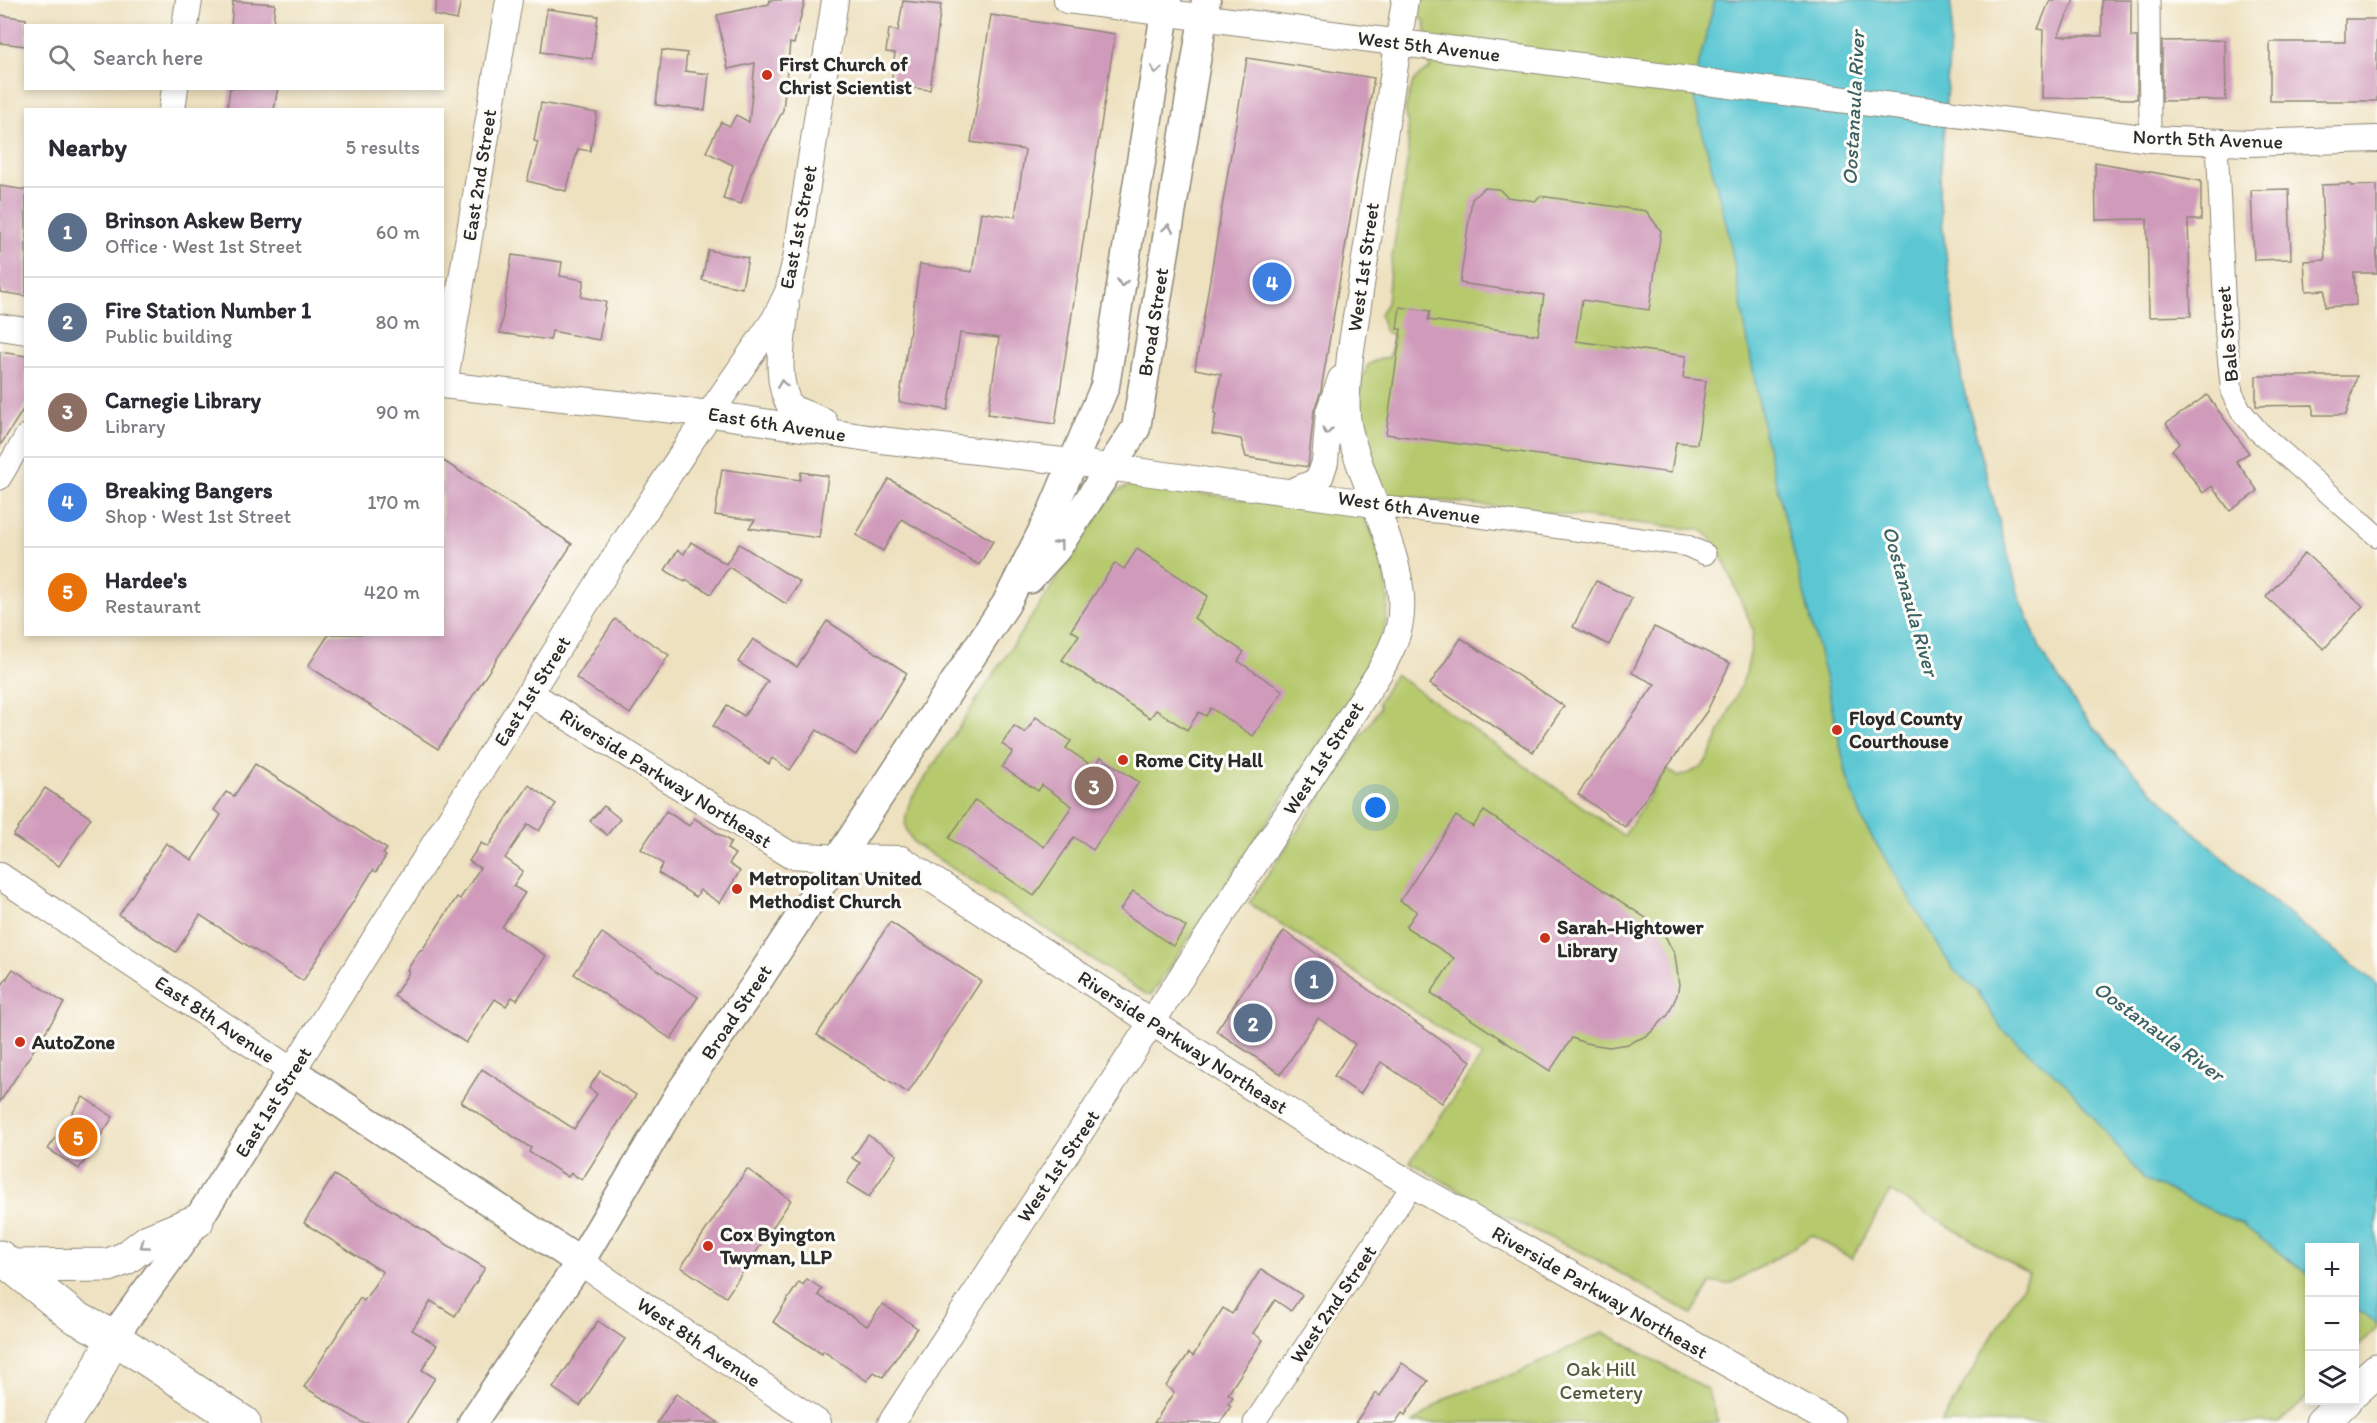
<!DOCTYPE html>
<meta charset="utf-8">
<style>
body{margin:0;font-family:Itim,sans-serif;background:#f2f2f3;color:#2b2b33}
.controls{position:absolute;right:18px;bottom:18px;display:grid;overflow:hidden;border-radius:0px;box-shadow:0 3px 9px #0003}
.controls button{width:54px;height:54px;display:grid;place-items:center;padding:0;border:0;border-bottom:2px solid #e1e1e2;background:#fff;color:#2b2b33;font:30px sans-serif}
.you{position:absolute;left:1376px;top:808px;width:21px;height:21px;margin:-15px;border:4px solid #fff;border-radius:50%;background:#1a73e8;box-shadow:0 0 0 9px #1a73e833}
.badge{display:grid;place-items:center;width:39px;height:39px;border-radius:50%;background:#c8321e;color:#fff;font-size:20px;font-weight:700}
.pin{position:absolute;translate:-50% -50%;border:3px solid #fff;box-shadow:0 2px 6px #0006}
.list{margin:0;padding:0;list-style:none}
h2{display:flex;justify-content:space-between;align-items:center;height:78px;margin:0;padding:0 24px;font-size:26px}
h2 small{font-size:20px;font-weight:400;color:#7c7c81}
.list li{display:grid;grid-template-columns:39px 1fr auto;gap:18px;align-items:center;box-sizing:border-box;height:90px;padding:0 24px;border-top:2px solid #e1e1e2}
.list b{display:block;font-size:22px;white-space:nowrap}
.list p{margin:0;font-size:20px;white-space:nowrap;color:#7c7c81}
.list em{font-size:20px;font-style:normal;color:#7c7c81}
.icon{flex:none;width:33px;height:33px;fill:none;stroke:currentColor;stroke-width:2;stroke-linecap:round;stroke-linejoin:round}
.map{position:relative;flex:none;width:2377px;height:1423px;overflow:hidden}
.search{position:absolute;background:#fff;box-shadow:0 3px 9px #0003;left:24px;top:24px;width:420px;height:66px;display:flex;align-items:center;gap:15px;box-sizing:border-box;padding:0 21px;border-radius:0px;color:#7c7c81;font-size:22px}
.panel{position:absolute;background:#fff;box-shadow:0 3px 9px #0003;left:24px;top:108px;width:420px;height:528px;border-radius:0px}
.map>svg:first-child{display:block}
.green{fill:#b6c96d;stroke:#707a4c;stroke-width:1.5}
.water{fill:#5bc7d3;stroke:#43797f;stroke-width:1.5}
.building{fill:#d09bbb}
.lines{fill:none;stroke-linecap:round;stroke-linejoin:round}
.minor-casing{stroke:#8c8676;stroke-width:23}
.tertiary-casing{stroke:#8c8676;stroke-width:28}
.secondary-casing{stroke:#8c8676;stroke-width:31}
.primary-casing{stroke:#8c8676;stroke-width:35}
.minor{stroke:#fff;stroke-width:21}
.tertiary{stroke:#fff;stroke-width:26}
.secondary{stroke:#fff;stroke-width:28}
.primary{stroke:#fff;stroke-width:33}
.oneway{stroke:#a0a0a0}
.poi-dot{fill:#c8321e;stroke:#fdfcf7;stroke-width:2}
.labels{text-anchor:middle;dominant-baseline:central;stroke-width:6;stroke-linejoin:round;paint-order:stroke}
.street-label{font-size:20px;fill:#2b2b2b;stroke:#fdfcf7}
.poi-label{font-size:20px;font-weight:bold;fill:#2b2b2b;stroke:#fdfcf7;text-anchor:start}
.park-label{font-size:20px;fill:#555a3f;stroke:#fdfcf7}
.water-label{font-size:21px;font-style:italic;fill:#3c6266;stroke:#fdfcf7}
</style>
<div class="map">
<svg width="2377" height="1423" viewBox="0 0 2377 1423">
<rect width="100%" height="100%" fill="#fdfcf7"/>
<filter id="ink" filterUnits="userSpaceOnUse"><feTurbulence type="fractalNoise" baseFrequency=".0167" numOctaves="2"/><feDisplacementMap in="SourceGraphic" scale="12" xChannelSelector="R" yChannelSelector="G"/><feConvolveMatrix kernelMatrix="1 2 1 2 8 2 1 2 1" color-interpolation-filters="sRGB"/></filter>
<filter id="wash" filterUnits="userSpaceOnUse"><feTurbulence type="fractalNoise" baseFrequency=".008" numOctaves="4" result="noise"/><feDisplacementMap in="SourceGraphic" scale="24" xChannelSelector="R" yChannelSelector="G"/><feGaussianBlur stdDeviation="1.35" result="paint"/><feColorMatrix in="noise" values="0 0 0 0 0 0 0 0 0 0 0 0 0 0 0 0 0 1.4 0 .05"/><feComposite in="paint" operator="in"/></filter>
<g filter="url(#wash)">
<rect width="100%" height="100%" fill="#eee1c0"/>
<g class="green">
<path d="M1417 0H1863L1842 352 2377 1185V1328L2355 1350 2354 1248H2310L2309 1395 2279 1423H1941L2029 1274 1890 1191 1852 1259 1812 1235 1785 1253 1730 1284 1711 1283 1692 1314 1590 1256 1505 1217 1410 1162 1482 1056 1249 903 1380 708 1378 703 1395 674 1624 836 1666 768 1679 777 1702 767 1711 753 1746 673 1751 649 1753 630 1726 565 1711 538 1701 530 1390 495 1382 489 1359 424 1361 381 1368 365 1378 359 1390 357 1393 336 1384 330 1380 314 1387 303 1390 270 1408 157V125L1405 109 1413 82 1421 74 1430 69 1425 21C1415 16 1416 10 1417 0Z"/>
<path d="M1134 484 1363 516C1371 526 1374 538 1378 550 1395 596 1389 624 1370 669L1151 995 1144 993 915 844C902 827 904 821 910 801L1108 501 1117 491Z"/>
<path d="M1603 1332 1707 1389 1718 1423H1413L1448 1397 1517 1373Z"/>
</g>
<path class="water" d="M1715 0H1950L1952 15 1939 197 1962 382 2019 596 2042 653 2078 708 2118 757 2190 828 2268 898 2377 984V1323L2355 1309 2354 1248H2310L2309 1275 2240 1223 2144 1180 2069 1087 2001 1028 1978 992 1952 968 1864 824 1847 777 1827 684 1766 443 1728 231 1692 91Z"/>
<g id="blocks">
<g class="building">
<path d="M437 0H461L457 20 434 15Z"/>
<path d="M770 0H805L794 44 790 43 783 110 751 173 741 204 723 199 733 165 706 152 721 122 730 126 736 115 749 122 755 63 728 69 717 15 769 4Z"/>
<path d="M2050 0H2074L2058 36H2102V0H2131V37H2137V99L2042 98 2043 30 2038 29Z"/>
<path d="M233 1 275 4 273 26H231Z"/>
<path d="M903 1 941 5 930 90 891 85 895 53 886 52 889 29 898 31Z"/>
<path d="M547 9 598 16 592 59 541 52Z"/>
<path d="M0 15 26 19V46L0 43Z"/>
<path d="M991 15 1115 34 1055 424 988 414 999 338 960 333 948 410 899 402 920 264 972 272 981 212 1015 217 1025 150 971 142Z"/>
<path d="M2345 19H2377V101H2270V42H2345Z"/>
<path d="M2225 40 2226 100 2162 101V41Z"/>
<path d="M662 50 687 53 685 71 709 74 705 110 656 105Z"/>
<path d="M1247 58 1374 78 1321 390 1314 411 1308 467 1246 457 1241 439 1212 434 1216 414 1214 413 1221 374 1195 369Z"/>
<path d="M230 88H278L274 110H227Z"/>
<path d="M541 103 597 113 590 151 578 149 566 191 527 181 538 142 534 141Z"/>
<path d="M2095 162 2201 181V220H2188L2191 316 2149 317 2147 219 2096 220Z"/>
<path d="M2350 184 2351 186 2377 185V273H2354L2356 305 2325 307V290L2306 291 2304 261 2325 260 2321 185Z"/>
<path d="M0 186 26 190V296L0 292Z"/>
<path d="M1484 188 1499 189 1507 197 1535 201 1540 196 1646 211 1661 231 1649 310 1582 300 1576 341 1686 356 1683 378 1706 381 1697 444 1676 442 1671 473 1386 434 1401 329H1397L1400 307 1430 311 1428 320 1538 335 1544 295 1460 283 1472 199Z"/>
<path d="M2289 189 2291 259 2254 260 2251 190Z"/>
<path d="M708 250 748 258 742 288 702 280Z"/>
<path d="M512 255 562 262 560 276 584 280 581 297 606 302 599 340 552 331 550 340 500 333Z"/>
<path d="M0 352 26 356V405L0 446Z"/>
<path d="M2256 376H2357L2346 415H2313V405L2256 406Z"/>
<path d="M2207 395 2249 453 2236 461 2258 491 2230 511 2212 486 2203 493 2172 450 2180 443 2166 424Z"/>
<path d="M442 460 572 544 438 749 308 666 329 634H442Z"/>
<path d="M722 469 800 480 801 472 828 476 819 538 749 528 755 520 715 515Z"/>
<path d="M889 479 993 541 979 565 902 519 883 551 856 535Z"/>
<path d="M691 542 726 564 739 544 800 582 786 604 729 567 711 594 698 586 697 587 686 580 685 582 665 570 678 550 684 554Z"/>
<path d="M1137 549 1208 596 1194 618 1244 652 1238 661 1283 691 1253 736 1211 708 1206 716 1199 712 1187 730 1156 710 1150 718 1062 660 1079 635 1071 630 1115 563 1124 569Z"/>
<path d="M2305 553 2363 606 2324 649 2266 597Z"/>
<path d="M1596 581 1632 598 1609 645 1573 627Z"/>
<path d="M615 619 669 655 630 714 576 678Z"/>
<path d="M827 621 907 673 856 755 817 730 790 770 772 758 769 764 713 726 727 705 744 716 768 681 738 662 753 639 797 667Z"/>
<path d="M1654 627 1730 663 1707 711 1625 827 1578 794 1655 684 1632 673Z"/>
<path d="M1461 638 1564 706 1533 752 1430 684Z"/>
<path d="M1036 717 1071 741 1066 748 1094 767 1101 757 1139 782 1093 850 1074 837 1034 896 949 838 975 800 1044 847 1072 806 1042 785 1038 791 1002 767 1013 752 1002 744 1014 726 1025 733Z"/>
<path d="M255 764 387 849 383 854 386 856 376 872 373 870 303 981 200 915 176 952 119 915 166 843 192 860 221 815 214 810 226 792 234 796Z"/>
<path d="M529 785 556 804 539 831 528 824 505 858 523 871 513 886 525 893 502 927 546 956 517 1000 512 997 506 1006 495 999 466 1043 394 996 409 972 407 970 420 950H422L457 897 460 899 480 868 469 861 481 843 488 847Z"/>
<path d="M45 788 91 818 59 866 13 836Z"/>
<path d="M604 806 620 819 607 835 590 821Z"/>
<path d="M666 811 689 826 694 818 731 842 727 849 735 854 729 864 740 871 720 903 700 890 696 897 658 873 663 864 641 849Z"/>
<path d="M1484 811 1649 920 1664 934 1675 955 1679 985 1677 995 1668 1015 1648 1035 1628 1044 1609 1047 1585 1043 1572 1038 1550 1071 1431 993 1454 958 1406 927 1417 911 1400 901 1456 816 1473 827Z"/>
<path d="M1133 891 1186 927 1173 946 1120 910Z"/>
<path d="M890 922 981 981 908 1093 817 1035Z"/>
<path d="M1284 931 1471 1061 1442 1103 1381 1062 1360 1094 1334 1076 1355 1044 1318 1018 1281 1074 1216 1031Z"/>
<path d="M602 933 698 997 671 1039 574 974Z"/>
<path d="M13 969 64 1003 0 1102V988Z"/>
<path d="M482 1069 574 1129 597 1094 589 1088 600 1071 636 1095 582 1180 571 1173 568 1177 529 1152 531 1148 461 1102Z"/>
<path d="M83 1097 113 1117 79 1169 48 1149Z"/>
<path d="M868 1135 897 1155 869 1197 847 1183 860 1163 852 1158Z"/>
<path d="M747 1169 791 1200 726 1297 681 1267Z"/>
<path d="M334 1175 485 1268 455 1316 431 1301 412 1330 437 1345 422 1370 435 1378 407 1423H363L304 1387 360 1298 364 1301 383 1272 304 1223Z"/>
<path d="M1261 1269 1302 1295 1291 1311 1275 1300 1253 1333 1263 1340 1228 1394 1233 1397 1228 1404 1231 1406 1220 1423H1154L1174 1392 1166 1386 1189 1353 1193 1356 1223 1308 1232 1314Z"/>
<path d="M807 1279 822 1289 818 1295 867 1326 883 1304 917 1328 883 1377 874 1372 867 1381 823 1351 822 1354 773 1322 799 1282 803 1285Z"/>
<path d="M598 1321 625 1339 580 1406 553 1388Z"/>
<path d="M1402 1363 1428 1381 1405 1415 1402 1413 1395 1423H1355L1376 1393 1380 1396Z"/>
<path d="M676 1394 719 1423H657Z"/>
</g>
</g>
</g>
<g filter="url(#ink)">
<use href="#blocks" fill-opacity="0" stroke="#8c8676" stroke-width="1.5"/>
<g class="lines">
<defs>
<g id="minor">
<path d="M2149 0 2150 139"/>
<path d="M2217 142 2226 336 2232 393 2241 411 2258 431 2377 536"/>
<path d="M0 479 26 435"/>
<path d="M1374 504 1402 509 1457 514 1685 545 1705 554"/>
<path d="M1254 1423 1413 1184"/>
</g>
<g id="tertiary">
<path d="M1067 0 2150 139 2248 143 2377 139"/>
<path d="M185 26 189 0"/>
<path d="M172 110 175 88"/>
<path d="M786 305C783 338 773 379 791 408L824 421"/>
<path d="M0 327 26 331"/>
<path d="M442 385 711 414 881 440 1072 462 1374 504"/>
<path d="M444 385 509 0"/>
<path d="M1293 491 1313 483 1320 477 1325 462 1329 412 1341 379"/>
<path d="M531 694 790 855 839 858 901 859 1322 1133 1832 1423"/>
<path d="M0 876 292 1071 617 554 688 445 775 319 788 292 796 259 835 0"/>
<path d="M580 1262 818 1423"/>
<path d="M891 1423 1379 673C1387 658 1395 643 1399 627 1413 569 1362 488 1349 429 1344 405 1348 380 1350 356L1405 0"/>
</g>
<g id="secondary">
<path d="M1029 579 1057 548 1136 428 1206 0"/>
<path d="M113 1337 197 1221 292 1071 580 1262"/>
<path d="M472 1423 580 1262 681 1091 755 985 1006 604 1051 514 1105 386 1167 0"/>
</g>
<g id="primary">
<path d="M0 1257 73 1316 113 1337 244 1423"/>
<path d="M11 1266 109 1265 126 1258 148 1241 197 1221"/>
<path d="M2354 1391 2377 1370"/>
<path d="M64 1423 92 1381 113 1337"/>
<path d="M2322 1423 2345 1400"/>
</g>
</defs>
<use href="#minor" class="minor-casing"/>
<use href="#tertiary" class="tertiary-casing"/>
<use href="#secondary" class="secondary-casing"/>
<use href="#primary" class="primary-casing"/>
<use href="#minor" class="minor"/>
<use href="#tertiary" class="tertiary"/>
<use href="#secondary" class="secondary"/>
<use href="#primary" class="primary"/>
</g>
<defs><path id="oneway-chevron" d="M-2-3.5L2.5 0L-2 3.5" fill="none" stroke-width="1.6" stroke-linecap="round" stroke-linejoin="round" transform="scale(1.5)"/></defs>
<g class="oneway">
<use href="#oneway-chevron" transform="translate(1156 70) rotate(99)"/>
<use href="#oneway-chevron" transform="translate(1168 228) rotate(-81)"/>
<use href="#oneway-chevron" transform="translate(1122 283) rotate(99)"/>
<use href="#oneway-chevron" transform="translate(782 384) rotate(-98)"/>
<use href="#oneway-chevron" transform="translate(1327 431) rotate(96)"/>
<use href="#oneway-chevron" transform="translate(1059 544) rotate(-53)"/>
<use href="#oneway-chevron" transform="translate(144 1245) rotate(144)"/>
</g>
</g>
<g class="poi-dot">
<circle cx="767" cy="75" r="6"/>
<circle cx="1837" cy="730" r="6"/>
<circle cx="1123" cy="760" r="6"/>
<circle cx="737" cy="889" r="6"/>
<circle cx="1545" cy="938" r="6"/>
<circle cx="20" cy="1042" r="6"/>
<circle cx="708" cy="1246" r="6"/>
</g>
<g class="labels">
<g class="street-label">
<text transform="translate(1429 46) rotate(7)">West 5th Avenue</text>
<text transform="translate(2208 139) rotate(2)">North 5th Avenue</text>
<text transform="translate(479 175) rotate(-81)">East 2nd Street</text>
<text transform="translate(798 227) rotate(-79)">East 1st Street</text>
<text transform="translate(1363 267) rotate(-82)">West 1st Street</text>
<text transform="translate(1153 322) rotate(-81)">Broad Street</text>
<text transform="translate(2227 334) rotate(-95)">Bale Street</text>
<text transform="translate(777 424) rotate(9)">East 6th Avenue</text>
<text transform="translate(1409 507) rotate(8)">West 6th Avenue</text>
<text transform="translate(532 691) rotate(-58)">East 1st Street</text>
<text transform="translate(1323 758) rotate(-57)">West 1st Street</text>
<text transform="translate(666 778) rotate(32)">Riverside Parkway Northeast</text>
<text transform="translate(736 1012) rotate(-56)">Broad Street</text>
<text transform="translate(215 1019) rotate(34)">East 8th Avenue</text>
<text transform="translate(1183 1042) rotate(33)">Riverside Parkway Northeast</text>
<text transform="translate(273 1102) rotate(-58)">East 1st Street</text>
<text transform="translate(1058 1166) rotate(-56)">West 1st Street</text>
<text transform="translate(1600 1292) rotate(30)">Riverside Parkway Northeast</text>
<text transform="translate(1333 1304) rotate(-56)">West 2nd Street</text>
<text transform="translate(699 1342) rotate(34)">West 8th Avenue</text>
</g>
<g class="poi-label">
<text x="779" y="64">First Church of<tspan x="779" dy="23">Christ Scientist</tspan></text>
<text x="1849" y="718">Floyd County<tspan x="1849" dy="23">Courthouse</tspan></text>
<text x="1135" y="760">Rome City Hall</text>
<text x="749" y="878">Metropolitan United<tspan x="749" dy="23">Methodist Church</tspan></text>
<text x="1557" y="927">Sarah-Hightower<tspan x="1557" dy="23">Library</tspan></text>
<text x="32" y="1042">AutoZone</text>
<text x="720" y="1234">Cox Byington<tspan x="720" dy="23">Twyman, LLP</tspan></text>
</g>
<g class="park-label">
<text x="1601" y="1369">Oak Hill<tspan x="1601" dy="23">Cemetery</tspan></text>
</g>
<g class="water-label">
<text transform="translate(1853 108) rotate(-87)">Oostanaula River</text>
<text transform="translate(1911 601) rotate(74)">Oostanaula River</text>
<text transform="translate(2159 1031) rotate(36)">Oostanaula River</text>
</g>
</g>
</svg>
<div class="controls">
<button>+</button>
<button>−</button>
<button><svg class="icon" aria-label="layers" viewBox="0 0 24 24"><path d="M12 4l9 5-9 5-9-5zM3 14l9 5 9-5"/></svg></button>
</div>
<div class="you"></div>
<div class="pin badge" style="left:1314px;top:980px;background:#5c6f8a">1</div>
<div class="pin badge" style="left:1253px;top:1023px;background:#5c6f8a">2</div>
<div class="pin badge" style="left:1094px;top:786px;background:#8d6e63">3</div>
<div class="pin badge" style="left:1272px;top:282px;background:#3f7fe0">4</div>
<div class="pin badge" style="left:78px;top:1137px;background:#e8710a">5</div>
<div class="search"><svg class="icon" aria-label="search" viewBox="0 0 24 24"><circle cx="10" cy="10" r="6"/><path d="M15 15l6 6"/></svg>Search here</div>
<section class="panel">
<h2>Nearby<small>5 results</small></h2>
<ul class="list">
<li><span class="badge" style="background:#5c6f8a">1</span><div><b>Brinson Askew Berry</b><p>Office · West 1st Street</p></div><em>60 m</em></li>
<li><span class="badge" style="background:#5c6f8a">2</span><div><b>Fire Station Number 1</b><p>Public building</p></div><em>80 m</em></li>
<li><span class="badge" style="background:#8d6e63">3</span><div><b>Carnegie Library</b><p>Library</p></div><em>90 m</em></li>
<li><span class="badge" style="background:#3f7fe0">4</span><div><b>Breaking Bangers</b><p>Shop · West 1st Street</p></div><em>170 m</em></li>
<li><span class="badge" style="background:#e8710a">5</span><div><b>Hardee's</b><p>Restaurant</p></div><em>420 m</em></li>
</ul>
</section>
</div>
